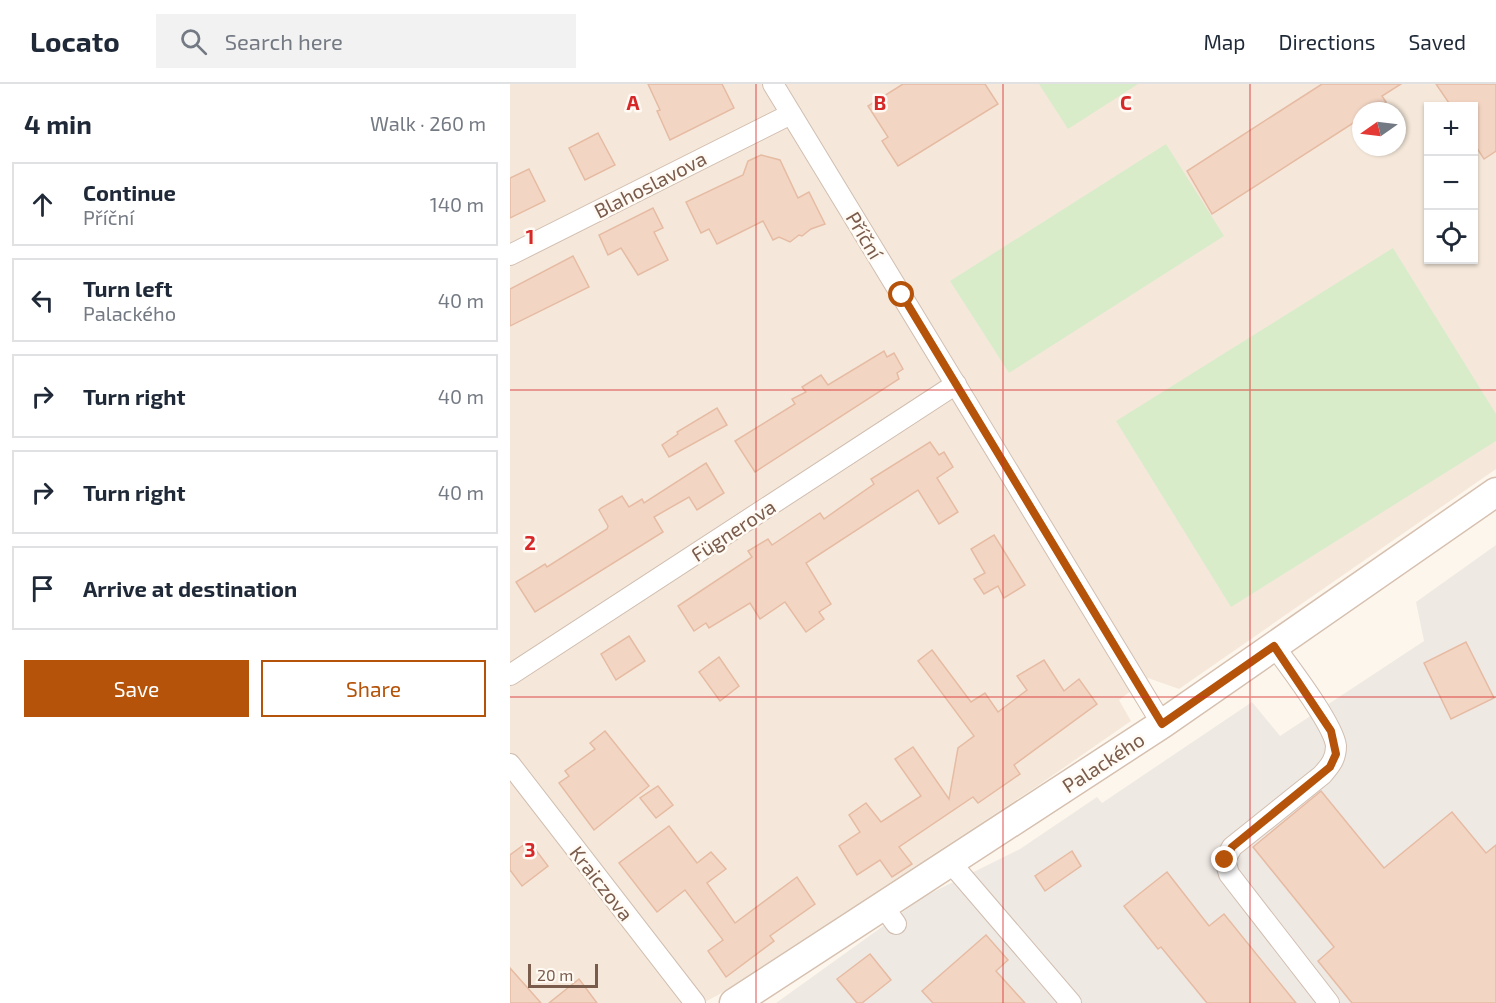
<!DOCTYPE html>
<meta charset="utf-8">
<style>
body{margin:0;font-family:"Exo 2",sans-serif;background:#f2f2f3;color:#1f2937}
.controls{position:absolute;right:18px;top:18px;display:grid;overflow:hidden;border-radius:0px;box-shadow:0 2px 4px #0004}
.controls button{width:54px;height:54px;display:grid;place-items:center;padding:0;border:0;border-bottom:2px solid #e0e1e3;background:#fff;color:#1f2937;font:30px sans-serif}
.compass{position:absolute;left:842px;top:18px;width:54px;height:54px;border-radius:50%;background:#fff;box-shadow:0 2px 4px #0004;rotate:256deg}
.scale{position:absolute;left:18px;bottom:15px;width:70px;box-sizing:border-box;padding-left:6px;border:3px solid #7a5c4d;border-top:0;font-size:16px;line-height:21px;white-space:nowrap;color:#7a5c4d;-webkit-text-stroke:4px #fffaf3;paint-order:stroke}
.stop{position:absolute;width:18px;height:18px;margin:-14px;border:4px solid #b45309;border-radius:50%;background:#fff}
.stop.end{background:#b45309;border-color:#fff;box-shadow:0 2px 6px #0008}
.list{margin:0;padding:0;list-style:none}
h2{display:flex;justify-content:space-between;align-items:center;height:78px;margin:0;padding:0 24px;font-size:26px}
h2 small{font-size:20px;font-weight:400;color:#747a83}
.list li{display:grid;grid-template-columns:39px 1fr auto;gap:18px;align-items:center;box-sizing:border-box;height:84px;margin:0 12px 12px;padding:0 12px;border:2px solid #e0e1e3;border-radius:0px}
.list b{display:block;font-size:22px;white-space:nowrap}
.list p{margin:0;font-size:20px;white-space:nowrap;color:#747a83}
.list em{font-size:20px;font-style:normal;color:#747a83}
.actions{display:flex;gap:12px;padding:18px 24px}
.actions a{flex:1;padding:14px 0;border:2px solid #b45309;border-radius:0px;text-align:center;font-size:21px;color:#b45309}
.actions .main{background:#b45309;color:#fff}
.icon{flex:none;width:33px;height:33px;fill:none;stroke:currentColor;stroke-width:2;stroke-linecap:round;stroke-linejoin:round}
.map{position:relative;flex:none;width:986px;height:919px;overflow:hidden}
header{display:flex;align-items:center;gap:36px;box-sizing:border-box;height:84px;padding:0 30px;background:#fff;border-bottom:2px solid #e0e1e3}
header strong{font-size:28px}
nav{display:flex;gap:33px;margin-inline-start:auto;font-size:21px}
.search{width:420px;height:54px;background:#f2f2f3;display:flex;align-items:center;gap:15px;box-sizing:border-box;padding:0 21px;border-radius:0px;color:#747a83;font-size:22px}
main{display:flex}
aside{flex:1;background:#fff}
.map>svg:first-child{display:block}
.residential{fill:#f5e8da;fill-rule:evenodd}
.industrial{fill:#efe9e4}
.green{fill:#d8ecc9}
.building{fill:#f3d5c3;stroke:#e6bba3;stroke-width:1.5}
.lines{fill:none;stroke-linecap:round;stroke-linejoin:round}
.street-casing{stroke:#d1beb0;stroke-width:22}
.secondary-casing{stroke:#d6c0b0;stroke-width:31}
.street{stroke:#fff;stroke-width:20}
.secondary{stroke:#fff;stroke-width:28}
.route{stroke:#b45309;stroke-width:8}
.grid{fill:none;stroke:#d62828;stroke-width:1.5;stroke-opacity:0.55}
.labels{text-anchor:middle;dominant-baseline:central;stroke-width:5;stroke-linejoin:round;paint-order:stroke}
.street-label{font-size:20px;fill:#7a5c4d;stroke:#fffaf3}
.grid-label{font-size:20px;text-anchor:middle;font-weight:bold;fill:#d62828;stroke:#fffaf3;stroke-width:5;stroke-linejoin:round;paint-order:stroke}
</style>
<header>
<strong>Locato</strong>
<div class="search"><svg class="icon" aria-label="search" viewBox="0 0 24 24"><circle cx="10" cy="10" r="6"/><path d="M15 15l6 6"/></svg>Search here</div>
<nav><a>Map</a><a>Directions</a><a>Saved</a></nav>
</header>
<main>
<aside>
<h2>4 min<small>Walk · 260 m</small></h2>
<ul class="list">
<li><svg class="icon" aria-label="ahead" viewBox="0 0 24 24"><path d="M12 20V5M6 11l6-6 6 6"/></svg><div><b>Continue</b><p>Příční</p></div><em>140 m</em></li>
<li><svg class="icon" aria-label="left" viewBox="0 0 24 24"><path d="M17 20v-9H6M10 6l-5 5 5 5"/></svg><div><b>Turn left</b><p>Palackého</p></div><em>40 m</em></li>
<li><svg class="icon" aria-label="right" viewBox="0 0 24 24"><path d="M7 20v-9h11M14 6l5 5-5 5"/></svg><div><b>Turn right</b></div><em>40 m</em></li>
<li><svg class="icon" aria-label="right" viewBox="0 0 24 24"><path d="M7 20v-9h11M14 6l5 5-5 5"/></svg><div><b>Turn right</b></div><em>40 m</em></li>
<li><svg class="icon" aria-label="arrive" viewBox="0 0 24 24"><path d="M6 21V4h12l-3 4 3 4H6"/></svg><div><b>Arrive at destination</b></div></li>
</ul>
<div class="actions"><a class="main">Save</a><a>Share</a></div>
</aside>
<div class="map">
<svg width="986" height="919" viewBox="0 0 986 919">
<rect width="100%" height="100%" fill="#fdf6ec"/>
<path class="residential" d="M0 0H986V385L669 605 638 594 609 616 621 637 526 703 208 911 193 919H0ZM918 22H964V176H918ZM851 27H887V63H851Z"/>
<path class="industrial" d="M986 461V919H266L415 812 510 765 587 713 592 719 742 618 770 652 914 557 906 518Z"/>
<g class="green">
<path d="M529 0H628L558 45Z"/>
<path d="M656 60 714 152 499 289 440 197Z"/>
<path d="M883 164 986 330V357L721 523 606 337Z"/>
</g>
<g class="building">
<path d="M138 0H212L224 24 160 56 147 27 150 26Z"/>
<path d="M393 0H475L488 20 388 82 372 57 378 53 358 22Z"/>
<path d="M812 0H891L872 12 876 18 862 27H851V34L702 130 677 87Z"/>
<path d="M926 0H986V67L974 75 963 58V22H941Z"/>
<path d="M88 49 105 81 75 96 59 64Z"/>
<path d="M251 71 270 76 288 114 299 108 315 140 301 145 292 152 289 151 280 158 269 153 263 156 253 137 207 160 199 145 191 149 176 118 233 91 238 77Z"/>
<path d="M19 85 35 117 0 134V94Z"/>
<path d="M143 124 153 144 144 148 158 176 128 191 111 164 98 171 89 151Z"/>
<path d="M63 172 79 203 0 242V205Z"/>
<path d="M374 267 377 273 384 269 393 285 387 289 389 295 245 388 225 357 285 320 282 315 296 308 292 303 311 291 318 301Z"/>
<path d="M207 324 217 341 159 373 152 361 168 350 167 348Z"/>
<path d="M420 358 429 371 434 368 443 383 427 394 448 428 429 440 408 406 296 479 321 520 309 528 314 535 296 548 275 518 250 535 240 519 199 544 196 539 184 547 168 522 242 473 238 467 258 455 262 461 310 429 314 435 364 400 361 395Z"/>
<path d="M196 379 214 409 187 426 179 413 144 433 153 448 25 528 6 498 35 480 37 483 97 445 98 442 89 426 91 424 112 412 119 423 132 415 134 419Z"/>
<path d="M484 451 515 501 494 514 488 502 474 510 464 495 475 489 461 465Z"/>
<path d="M119 552 135 577 106 596 91 570Z"/>
<path d="M956 558 984 614 941 635 914 579Z"/>
<path d="M422 566 461 618 475 609 488 628 517 606 507 592 534 576 554 607 569 595 587 620 504 681 510 690 468 719 463 713 389 763 402 780 382 793 370 776 347 791 329 762 350 748 339 731 356 719 371 738 411 712 385 675 403 663 439 715 448 664 464 652 408 577Z"/>
<path d="M209 573 229 602 210 617 189 588Z"/>
<path d="M95 647 139 702 84 746 49 699 59 692 55 687 85 665 80 659Z"/>
<path d="M148 702 163 721 146 734 130 714Z"/>
<path d="M811 707 874 784 942 728 976 769 986 761V919H842L808 877 824 863 743 763Z"/>
<path d="M159 742 187 779 201 768 216 785 197 799 225 839 287 793 305 820 260 852 264 857 216 893 198 867 213 856 175 806 147 828 109 779Z"/>
<path d="M19 757 38 782 12 802 0 786V771Z"/>
<path d="M562 767 571 782 535 807 525 792Z"/>
<path d="M657 788 699 842 714 830 786 919H697L651 863 648 865 614 822Z"/>
<path d="M476 851 498 876 486 887 515 919H423L412 907Z"/>
<path d="M360 870 381 896 352 919H347L327 895Z"/>
<path d="M0 884 31 919H0Z"/>
<path d="M69 895 87 919H39Z"/>
</g>
<g class="lines">
<defs>
<g id="street">
<path d="M263 0 652 640"/>
<path d="M0 171 281 30"/>
<path d="M764 562C778 581 824 641 826 662 826 675 820 682 812 691L722 763 715 776 719 790 819 919"/>
<path d="M0 591 446 300"/>
<path d="M0 680 185 919"/>
<path d="M440 778 561 919"/>
<path d="M373 822 386 840"/>
</g>
<path id="secondary" d="M224 919 652 640 986 408"/>
</defs>
<use href="#street" class="street-casing"/>
<use href="#secondary" class="secondary-casing"/>
<use href="#street" class="street"/>
<use href="#secondary" class="secondary"/>
</g>
<g class="lines">
<path class="route" d="M392 211 652 640 764 562 821 647 826 670 820 683 722 763 715 776"/>
</g>
<path class="grid" d="M246 0V919M493 0V919M740 0V919M0 306H986M0 613H986"/>
<g class="labels">
<g class="street-label">
<text transform="translate(140 100) rotate(-27)">Blahoslavova</text>
<text transform="translate(355 151) rotate(59)">Příční</text>
<text transform="translate(223 446) rotate(-33)">Fügnerova</text>
<text transform="translate(593 678) rotate(-33)">Palackého</text>
<text transform="translate(92 799) rotate(52)">Kraiczova</text>
</g>
</g>
<g class="grid-label">
<text x="123" y="26">A</text>
<text x="370" y="26">B</text>
<text x="616" y="26">C</text>
<text x="20" y="160">1</text>
<text x="20" y="466">2</text>
<text x="20" y="773">3</text>
</g>
</svg>
<div class="controls">
<button>+</button>
<button>−</button>
<button><svg class="icon" aria-label="locate" viewBox="0 0 24 24"><circle cx="12" cy="12" r="6"/><path d="M12 2v4M12 18v4M2 12h4M18 12h4"/></svg></button>
</div>
<svg class="compass" viewBox="-18 -18 36 36"><path d="M0-13l5 13h-10z" fill="#e53935"/><path d="M0 13l5-13h-10z" fill="#747a83"/></svg>
<div class="scale">20 m</div>
<div class="stop" style="left:392px;top:211px"></div>
<div class="stop end" style="left:715px;top:776px"></div>
</div>
</main>
